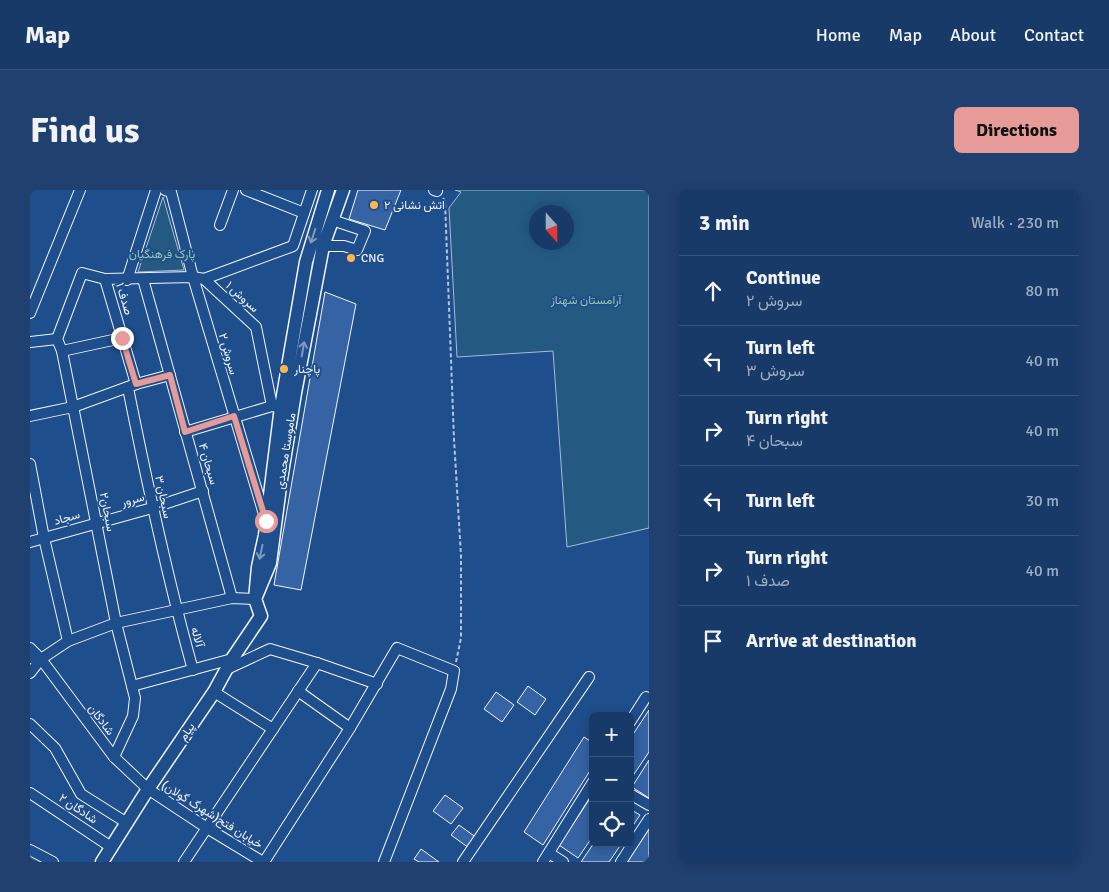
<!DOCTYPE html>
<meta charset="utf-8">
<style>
body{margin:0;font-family:Signika,Vazirmatn,sans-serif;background:#20416f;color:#f1f3f6}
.controls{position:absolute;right:15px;bottom:15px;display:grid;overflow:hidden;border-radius:8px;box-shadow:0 2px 12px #0003}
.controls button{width:45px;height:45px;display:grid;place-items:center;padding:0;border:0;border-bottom:1px solid #36547d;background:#173a69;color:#f1f3f6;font:25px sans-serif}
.compass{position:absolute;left:499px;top:15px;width:45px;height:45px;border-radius:50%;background:#173a69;box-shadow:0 2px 12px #0003;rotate:159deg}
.stop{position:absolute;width:15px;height:15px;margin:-11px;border:4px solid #e69b98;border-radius:50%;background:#fff}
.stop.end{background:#e69b98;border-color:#fff;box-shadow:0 1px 5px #0008}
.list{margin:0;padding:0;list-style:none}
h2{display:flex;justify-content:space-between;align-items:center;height:65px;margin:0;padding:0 20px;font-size:21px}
h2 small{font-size:16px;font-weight:400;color:#9eadc0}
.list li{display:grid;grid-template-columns:32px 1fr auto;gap:15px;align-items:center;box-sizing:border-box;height:70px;padding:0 20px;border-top:1px solid #36547d}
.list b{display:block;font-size:19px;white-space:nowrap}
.list p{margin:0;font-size:16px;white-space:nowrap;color:#9eadc0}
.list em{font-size:16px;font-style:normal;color:#9eadc0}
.icon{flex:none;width:28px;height:28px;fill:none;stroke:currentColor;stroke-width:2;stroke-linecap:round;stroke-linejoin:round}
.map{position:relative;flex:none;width:619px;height:672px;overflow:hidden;border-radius:8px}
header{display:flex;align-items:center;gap:30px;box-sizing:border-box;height:70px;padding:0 25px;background:#173a69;border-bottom:1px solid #36547d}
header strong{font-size:24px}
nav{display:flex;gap:28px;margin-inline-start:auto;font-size:18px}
.intro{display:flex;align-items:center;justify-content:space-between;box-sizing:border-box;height:120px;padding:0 30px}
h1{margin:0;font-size:35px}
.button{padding:12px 22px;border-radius:8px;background:#e69b98;color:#111;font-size:18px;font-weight:700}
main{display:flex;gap:30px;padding:0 30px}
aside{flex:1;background:#173a69;border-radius:8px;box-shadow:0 2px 12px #0003}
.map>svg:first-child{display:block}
.green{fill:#245a82;stroke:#a8bbd7;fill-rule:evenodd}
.building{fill:#3563a3;stroke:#f2f6ff}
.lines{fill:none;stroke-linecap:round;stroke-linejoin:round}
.minor-casing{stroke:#f2f6ff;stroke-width:12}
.major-casing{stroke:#f2f6ff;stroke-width:15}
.path{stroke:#b3c4dc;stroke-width:2;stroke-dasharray:4 2.5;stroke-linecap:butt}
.minor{stroke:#1f4e8c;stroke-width:10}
.major{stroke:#1f4e8c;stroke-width:12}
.oneway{stroke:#7e9ac0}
.route{stroke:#e69b98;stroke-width:6}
.poi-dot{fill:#ffb74d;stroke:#1f4e8c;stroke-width:2}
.labels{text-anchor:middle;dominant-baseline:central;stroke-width:4;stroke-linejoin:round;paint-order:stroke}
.poi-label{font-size:12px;fill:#f2f6ff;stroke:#1f4e8c;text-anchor:start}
.park-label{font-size:12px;fill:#97c8a6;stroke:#1f4e8c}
.street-label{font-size:12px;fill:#f2f6ff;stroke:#1f4e8c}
</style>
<header>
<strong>Map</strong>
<nav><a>Home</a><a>Map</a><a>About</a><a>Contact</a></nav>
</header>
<div class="intro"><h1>Find us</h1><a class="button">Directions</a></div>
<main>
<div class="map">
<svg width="619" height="672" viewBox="0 0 619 672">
<rect width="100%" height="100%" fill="#1f4e8c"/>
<g class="green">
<path d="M425 0H619V338L537 357 523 161 427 167 419 18 431 2ZM507 22H536V52H507Z"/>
<path d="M133 7 154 80 108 82Z"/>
</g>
<g class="building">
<path d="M328 0H371L355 40 319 29Z"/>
<path d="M295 102 326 114 271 400 244 395Z"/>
<path d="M498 496 516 509 505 525 487 512Z"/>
<path d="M466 502 484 515 472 532 454 519Z"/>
<path d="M619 520V562L600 590V549Z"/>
<path d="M554 547 563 553V576L513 655 494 642Z"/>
<path d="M619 570V608L602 597Z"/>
<path d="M563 604V646L548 668 529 655Z"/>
<path d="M415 605 433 618 421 634 403 621Z"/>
<path d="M600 619 610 625 600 640Z"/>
<path d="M429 635 447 648 439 658 421 645Z"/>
<path d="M619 639V672H597Z"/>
<path d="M564 653H592L579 672H551Z"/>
<path d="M391 659 409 672H389L384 669Z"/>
</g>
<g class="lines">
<defs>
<g id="minor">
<path d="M135 0 141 2 163 87 236 331"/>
<path d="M216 0 274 23"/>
<path d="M404 0 407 1"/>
<path d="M190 35 203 0"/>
<path d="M293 56H314L327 60 335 41 302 30"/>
<path d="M75 89 106 194"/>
<path d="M113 89 202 408"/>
<path d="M174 89 263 56 282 0"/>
<path d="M97 90 126 0"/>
<path d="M0 123 50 0"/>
<path d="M0 152 27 149"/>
<path d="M32 161 92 148"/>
<path d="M98 198C117 293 137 387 163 480"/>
<path d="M0 226 43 217 106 194 140 185"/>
<path d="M155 242 242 216 248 217"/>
<path d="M0 274 14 348 38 451"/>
<path d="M0 352 122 318 173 301"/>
<path d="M0 458 11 469 84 567 118 599 177 638 233 672"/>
<path d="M197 479 240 459 287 473 347 494"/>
<path d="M0 483 11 469 38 451 86 433 202 408 225 409"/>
<path d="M102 496 202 469"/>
<path d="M268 501 320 538"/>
<path d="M184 502 243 539"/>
<path d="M600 532 616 507"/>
<path d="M0 534 25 558 51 604 97 633"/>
<path d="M84 567 103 526 105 508 86 433 32 161 27 149 52 83 75 89 163 87 174 89 226 137 242 216"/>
<path d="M0 603 81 657"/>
<path d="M600 604 619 615"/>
<path d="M0 660 23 672"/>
<path d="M519 663 533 672"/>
<path d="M154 672 287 473"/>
<path d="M234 672 320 538 367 458 424 481 421 499 354 672"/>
<path d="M433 672 559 487"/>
<path d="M513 672 563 592"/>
<path d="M591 672 619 629"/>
</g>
<g id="major">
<path d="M298 0 276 72 251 217 235 345 228 377 225 409 240 373 251 289 265 203 293 56 313 0"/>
<path d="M0 467 11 469"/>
<path d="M72 672 118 599 184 502 202 469 231 426 225 409"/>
</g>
</defs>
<use href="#minor" class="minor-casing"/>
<use href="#major" class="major-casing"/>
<path class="path" d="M413 8 415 11 424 249 431 366V448L426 472"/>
<use href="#minor" class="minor"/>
<use href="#major" class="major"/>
</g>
<defs><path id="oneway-shaft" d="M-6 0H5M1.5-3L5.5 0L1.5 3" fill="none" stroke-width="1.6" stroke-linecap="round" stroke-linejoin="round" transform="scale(1.25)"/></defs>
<g class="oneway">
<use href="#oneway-shaft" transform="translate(283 46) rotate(108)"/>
<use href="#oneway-shaft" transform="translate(273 159) rotate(-80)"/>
<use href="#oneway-shaft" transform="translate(231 362) rotate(102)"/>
</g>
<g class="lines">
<path class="route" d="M92 148 106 194 140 185 155 242 204 226 236 331"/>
</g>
<g class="poi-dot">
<circle cx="344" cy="15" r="5"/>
<circle cx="321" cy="68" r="5"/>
<circle cx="254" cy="179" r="5"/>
</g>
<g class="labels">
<g class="poi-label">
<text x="354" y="15">اتش نشانی ۲</text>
<text x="331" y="68">CNG</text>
<text x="264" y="179">پاچنار</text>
</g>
<g class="park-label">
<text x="132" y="64">پارک فرهنگیان</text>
<text x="556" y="110">آرامستان شهناز</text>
</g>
<g class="street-label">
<text transform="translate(212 107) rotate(42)">سروش ۱</text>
<text transform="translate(94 109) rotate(73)">صدف ۱</text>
<text transform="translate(198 164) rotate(74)">سروش ۲</text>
<text transform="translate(256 261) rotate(-81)">ماموستا محمدی</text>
<text transform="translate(178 274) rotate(74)">سبحان ۴</text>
<text transform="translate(133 307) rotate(78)">سبحان ۳</text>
<text transform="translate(103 310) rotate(-15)">سرور</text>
<text transform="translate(77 322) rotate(79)">سبحان۲</text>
<text transform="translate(37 328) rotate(-16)">سجاد</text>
<text transform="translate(167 447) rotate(75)">آلاله</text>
<text transform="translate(71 530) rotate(53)">شادگان</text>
<text transform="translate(157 542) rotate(-56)">پیام</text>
<text transform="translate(48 619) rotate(34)">شادگان ۲</text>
<text transform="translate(182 625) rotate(32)">خیابان فتح(شهرگ گولان)</text>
</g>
</g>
</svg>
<div class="controls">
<button>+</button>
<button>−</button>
<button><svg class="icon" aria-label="locate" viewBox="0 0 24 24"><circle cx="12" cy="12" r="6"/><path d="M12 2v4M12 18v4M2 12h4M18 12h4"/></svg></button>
</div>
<svg class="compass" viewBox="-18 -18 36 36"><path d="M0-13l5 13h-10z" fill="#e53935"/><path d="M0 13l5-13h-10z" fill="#9eadc0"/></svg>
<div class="stop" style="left:236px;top:331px"></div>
<div class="stop end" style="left:92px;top:148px"></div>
</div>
<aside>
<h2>3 min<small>Walk · 230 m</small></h2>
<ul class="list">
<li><svg class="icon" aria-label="ahead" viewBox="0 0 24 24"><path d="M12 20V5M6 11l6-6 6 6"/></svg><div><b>Continue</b><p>سروش ۲</p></div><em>80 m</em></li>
<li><svg class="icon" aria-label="left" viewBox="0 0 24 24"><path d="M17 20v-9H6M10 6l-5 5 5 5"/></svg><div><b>Turn left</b><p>سروش ۳</p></div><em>40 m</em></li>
<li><svg class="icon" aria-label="right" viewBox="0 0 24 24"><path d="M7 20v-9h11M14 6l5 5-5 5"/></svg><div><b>Turn right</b><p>سبحان ۴</p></div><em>40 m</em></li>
<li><svg class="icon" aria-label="left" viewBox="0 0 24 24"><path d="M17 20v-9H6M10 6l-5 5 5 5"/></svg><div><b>Turn left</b></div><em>30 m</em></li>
<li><svg class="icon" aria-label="right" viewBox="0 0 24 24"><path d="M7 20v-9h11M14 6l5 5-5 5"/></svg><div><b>Turn right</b><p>صدف ۱</p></div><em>40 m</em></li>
<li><svg class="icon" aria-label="arrive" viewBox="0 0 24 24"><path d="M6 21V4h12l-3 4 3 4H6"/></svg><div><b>Arrive at destination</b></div></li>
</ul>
</aside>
</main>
